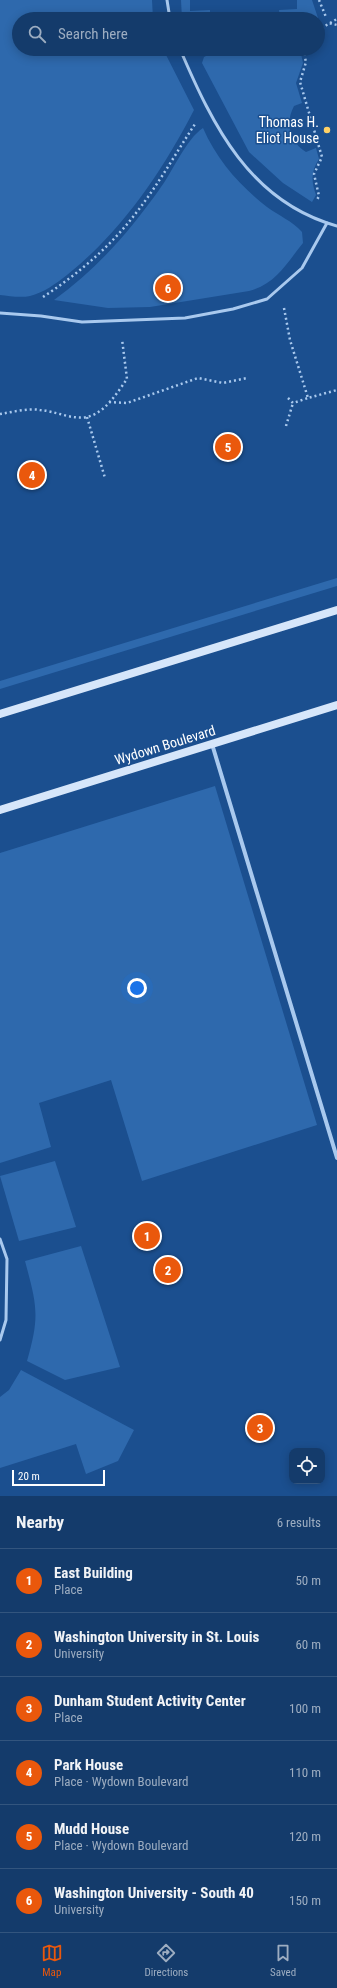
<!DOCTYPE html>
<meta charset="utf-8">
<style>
body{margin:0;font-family:"Roboto Condensed",sans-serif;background:#214673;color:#f1f3f6}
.controls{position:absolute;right:12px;bottom:12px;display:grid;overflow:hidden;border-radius:8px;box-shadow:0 2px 10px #0003}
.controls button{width:36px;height:36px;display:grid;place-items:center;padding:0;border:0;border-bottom:1px solid #33557e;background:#143b6b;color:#f1f3f6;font:20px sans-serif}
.scale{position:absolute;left:12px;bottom:10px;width:93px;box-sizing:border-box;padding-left:4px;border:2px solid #fff;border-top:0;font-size:11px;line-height:14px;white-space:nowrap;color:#fff;-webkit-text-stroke:3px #1b4f8f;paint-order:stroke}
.you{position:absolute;left:137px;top:988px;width:14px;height:14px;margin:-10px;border:3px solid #fff;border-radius:50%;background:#1a73e8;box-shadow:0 0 0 6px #1a73e833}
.badge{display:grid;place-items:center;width:26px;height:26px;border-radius:50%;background:#ea580c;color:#fff;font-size:13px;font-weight:700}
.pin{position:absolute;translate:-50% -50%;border:2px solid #fff;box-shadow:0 1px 4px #0006}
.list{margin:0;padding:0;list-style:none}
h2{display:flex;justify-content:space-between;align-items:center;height:52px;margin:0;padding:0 16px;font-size:17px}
h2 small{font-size:13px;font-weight:400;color:#9dadc1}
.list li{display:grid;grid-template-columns:26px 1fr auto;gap:12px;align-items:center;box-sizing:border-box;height:64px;padding:0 16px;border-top:1px solid #33557e}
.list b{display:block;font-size:15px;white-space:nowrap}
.list p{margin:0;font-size:13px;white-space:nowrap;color:#9dadc1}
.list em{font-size:13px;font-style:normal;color:#9dadc1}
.icon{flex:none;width:22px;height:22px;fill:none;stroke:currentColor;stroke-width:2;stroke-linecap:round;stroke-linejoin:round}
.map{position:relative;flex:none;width:337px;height:1496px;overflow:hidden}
.search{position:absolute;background:#143b6b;box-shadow:0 2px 10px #0003;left:12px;right:12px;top:12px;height:44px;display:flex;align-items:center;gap:10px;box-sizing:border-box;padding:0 14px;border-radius:22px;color:#9dadc1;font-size:15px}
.sheet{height:436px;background:#143b6b}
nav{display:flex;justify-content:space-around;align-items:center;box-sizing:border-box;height:56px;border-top:1px solid #33557e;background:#143b6b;font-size:11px;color:#9dadc1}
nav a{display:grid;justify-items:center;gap:2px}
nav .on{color:#ea580c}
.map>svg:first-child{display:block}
.green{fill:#2e69ad}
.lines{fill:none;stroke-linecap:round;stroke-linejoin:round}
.path{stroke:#a9c9ee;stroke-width:2.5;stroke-dasharray:2 3;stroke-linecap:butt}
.lane{stroke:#a9c9ee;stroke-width:3}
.street{stroke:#a9c9ee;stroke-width:4}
.secondary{stroke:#d6e6fa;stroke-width:8}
.poi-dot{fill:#ffd166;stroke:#1b4f8f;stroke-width:1.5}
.labels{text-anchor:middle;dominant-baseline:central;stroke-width:3;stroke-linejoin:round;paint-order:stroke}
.poi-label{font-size:14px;fill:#fff;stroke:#1b4f8f;text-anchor:end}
.street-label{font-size:14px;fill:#fff;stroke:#1b4f8f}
</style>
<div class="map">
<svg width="337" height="1496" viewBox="0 0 337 1496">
<rect width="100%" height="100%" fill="#1b4f8f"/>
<g class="green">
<path d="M0 0H152L153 19H19V49H163L194 110C162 172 122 231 67 275 57 283 43 293 30 296 21 298 9 296 0 295Z"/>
<path d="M181 0H190V11L210 10V14L227 13 228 19H182Z"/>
<path d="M297 0H312L318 18V23V19H280L279 10 297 9Z"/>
<path d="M300 49 303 63 296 83 302 103 294 106C285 123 289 141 306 152L316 148 319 159C311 171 311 181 316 195L312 202 283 183 249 152 202 63 204 57 210 54 281 52Z"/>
<path d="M203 128C217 160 239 185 267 207 278 215 292 221 302 232L303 243C286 264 276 284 249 291L150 307 108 308 54 300C96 270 129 232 159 190 172 173 186 139 203 128Z"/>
<path d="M337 578V586L0 689V681Z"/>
<path d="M215 786 317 1125 142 1181 111 1080 39 1103 51 1147 0 1163V853Z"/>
<path d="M55 1161 76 1227 19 1241 0 1176Z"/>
<path d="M81 1246 120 1367 65 1380 27 1361C40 1316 37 1306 25 1261Z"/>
<path d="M21 1370 134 1430 118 1461 86 1474 76 1444 0 1468V1397L9 1390Z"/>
</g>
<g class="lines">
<g class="path">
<path d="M319 0 326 17"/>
<path d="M330 23 337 19"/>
<path d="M318 32 329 23 337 25"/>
<path d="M303 49 306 62 300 82 322 157 314 174 319 196 317 200"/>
<path d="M201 50 226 49"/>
<path d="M43 297C78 274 111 246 136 213 158 185 176 153 195 124"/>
<path d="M284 308 290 340 308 398 337 390"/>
<path d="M288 398 293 403 308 398"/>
<path d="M109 402 127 403 198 378 223 383 247 378"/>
<path d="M0 414C13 412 28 408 40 410 55 411 72 420 87 417 105 413 117 393 127 379L122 339"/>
<path d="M87 417 105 478"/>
<path d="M286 426 293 403"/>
</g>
<g class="lane">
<path d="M167 0 170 19"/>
<path d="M180 49C213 126 250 202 337 226"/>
<path d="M0 313 41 316 82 322 185 318 233 309 267 299 302 268 327 223"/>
<path d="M0 1239 7 1259 6 1320 0 1340"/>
</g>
<path class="street" d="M212 744 337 1158"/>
<g class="secondary">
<path d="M0 714 337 610"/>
<path d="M0 810 337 705"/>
</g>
</g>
<circle class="poi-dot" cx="327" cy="130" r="4"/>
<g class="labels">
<g class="poi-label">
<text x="319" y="122">Thomas H.<tspan x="319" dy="16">Eliot House</tspan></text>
</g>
<g class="street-label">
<text transform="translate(165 745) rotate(-17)">Wydown Boulevard</text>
</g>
</g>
</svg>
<div class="controls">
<button><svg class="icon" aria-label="locate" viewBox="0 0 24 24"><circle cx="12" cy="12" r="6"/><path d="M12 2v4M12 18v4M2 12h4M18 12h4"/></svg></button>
</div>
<div class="scale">20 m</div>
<div class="you"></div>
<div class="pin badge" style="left:147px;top:1236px">1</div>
<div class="pin badge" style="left:168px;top:1270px">2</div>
<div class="pin badge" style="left:260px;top:1428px">3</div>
<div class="pin badge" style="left:32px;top:475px">4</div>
<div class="pin badge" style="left:228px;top:447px">5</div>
<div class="pin badge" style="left:168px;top:288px">6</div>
<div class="search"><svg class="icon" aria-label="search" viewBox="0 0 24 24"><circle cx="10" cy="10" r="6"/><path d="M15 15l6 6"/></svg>Search here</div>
</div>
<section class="sheet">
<h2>Nearby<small>6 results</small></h2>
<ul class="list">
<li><span class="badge">1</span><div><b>East Building</b><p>Place</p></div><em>50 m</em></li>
<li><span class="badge">2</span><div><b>Washington University in St. Louis</b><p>University</p></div><em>60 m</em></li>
<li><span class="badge">3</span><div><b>Dunham Student Activity Center</b><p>Place</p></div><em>100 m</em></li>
<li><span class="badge">4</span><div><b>Park House</b><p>Place · Wydown Boulevard</p></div><em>110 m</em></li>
<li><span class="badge">5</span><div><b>Mudd House</b><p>Place · Wydown Boulevard</p></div><em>120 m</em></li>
<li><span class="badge">6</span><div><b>Washington University - South 40</b><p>University</p></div><em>150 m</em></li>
</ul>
</section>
<nav>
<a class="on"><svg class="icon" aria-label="map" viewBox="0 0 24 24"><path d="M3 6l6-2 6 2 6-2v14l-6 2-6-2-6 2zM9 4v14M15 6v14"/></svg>Map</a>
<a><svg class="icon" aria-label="directions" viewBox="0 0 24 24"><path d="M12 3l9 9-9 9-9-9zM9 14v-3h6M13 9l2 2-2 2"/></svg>Directions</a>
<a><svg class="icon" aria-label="saved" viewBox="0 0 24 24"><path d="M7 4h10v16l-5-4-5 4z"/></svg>Saved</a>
</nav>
